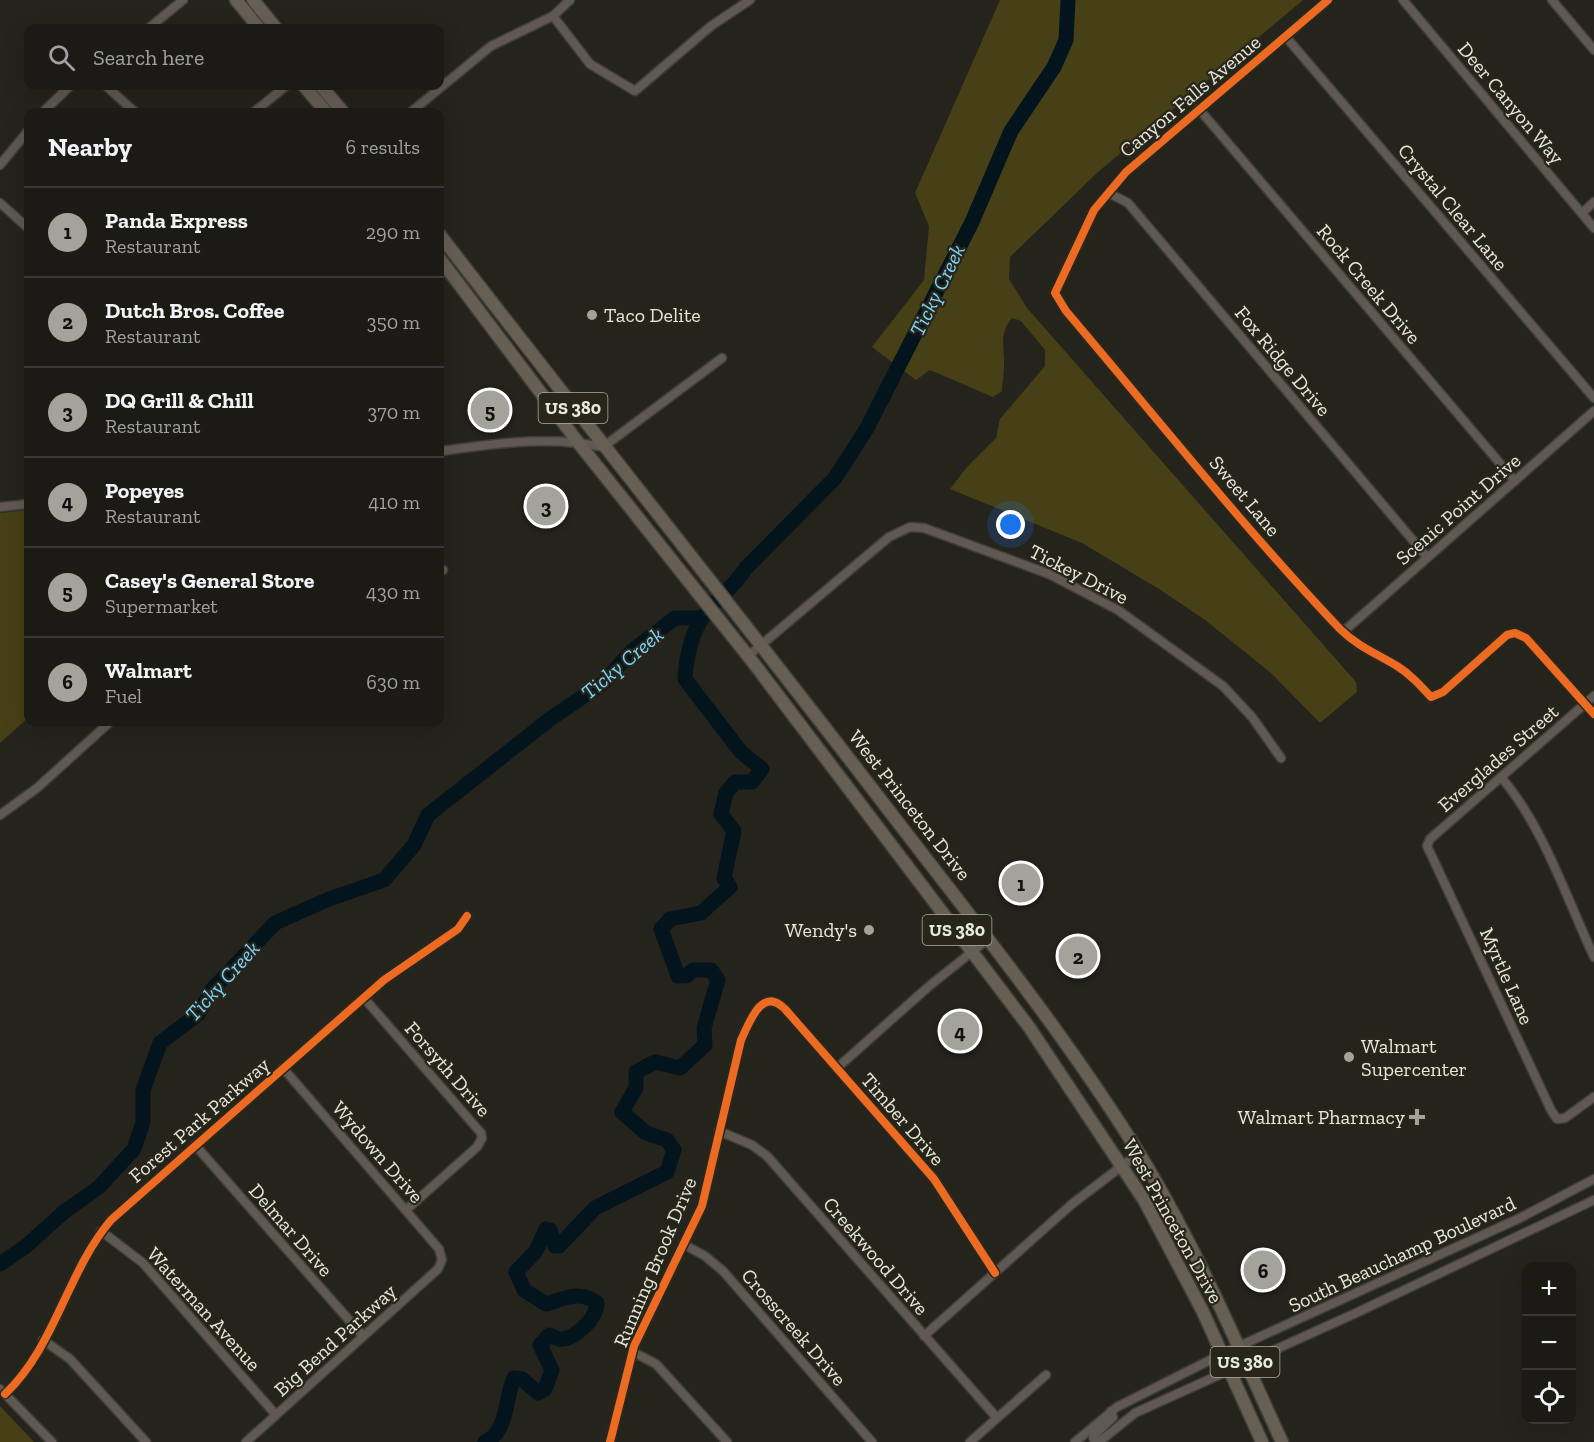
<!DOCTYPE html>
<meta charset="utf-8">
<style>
body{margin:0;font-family:"Zilla Slab",serif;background:#282722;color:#f1f3f6}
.controls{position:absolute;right:18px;bottom:18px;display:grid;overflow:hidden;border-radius:12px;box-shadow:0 6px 24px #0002}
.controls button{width:54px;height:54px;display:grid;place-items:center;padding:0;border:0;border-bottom:2px solid #393834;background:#1b1a15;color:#f1f3f6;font:30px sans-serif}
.you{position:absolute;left:1011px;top:525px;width:21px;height:21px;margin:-15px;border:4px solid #fff;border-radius:50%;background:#1a73e8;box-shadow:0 0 0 9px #1a73e833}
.badge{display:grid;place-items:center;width:39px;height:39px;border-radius:50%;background:#a4a39b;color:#111;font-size:20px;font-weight:700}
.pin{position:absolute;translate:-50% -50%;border:3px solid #fff;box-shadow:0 2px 6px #0006}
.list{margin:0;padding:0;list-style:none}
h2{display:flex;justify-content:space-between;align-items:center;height:78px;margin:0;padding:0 24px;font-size:26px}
h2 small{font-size:20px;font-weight:400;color:#a0a1a0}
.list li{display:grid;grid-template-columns:39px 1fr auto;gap:18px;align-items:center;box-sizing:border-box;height:90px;padding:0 24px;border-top:2px solid #393834}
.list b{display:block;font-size:22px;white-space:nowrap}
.list p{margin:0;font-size:20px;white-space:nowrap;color:#a0a1a0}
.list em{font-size:20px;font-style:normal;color:#a0a1a0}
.icon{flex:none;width:33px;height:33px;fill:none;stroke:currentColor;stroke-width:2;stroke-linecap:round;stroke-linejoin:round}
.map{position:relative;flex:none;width:1594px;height:1442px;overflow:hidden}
.search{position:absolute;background:#1b1a15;box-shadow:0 6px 24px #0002;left:24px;top:24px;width:420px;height:66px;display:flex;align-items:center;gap:15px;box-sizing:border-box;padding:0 21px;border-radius:12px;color:#a0a1a0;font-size:22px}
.panel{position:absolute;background:#1b1a15;box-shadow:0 6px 24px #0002;left:24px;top:108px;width:420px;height:618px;border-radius:12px}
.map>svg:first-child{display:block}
.green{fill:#474017}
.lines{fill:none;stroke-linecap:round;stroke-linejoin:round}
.river{stroke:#03141d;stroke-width:15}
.minor-casing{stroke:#3f3e38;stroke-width:11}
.highway-casing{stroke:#3f3e38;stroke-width:15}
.minor{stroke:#605852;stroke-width:8}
.highway{stroke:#675e54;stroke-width:12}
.cycleway-casing{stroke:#282619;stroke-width:11}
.cycleway{stroke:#ed6a23;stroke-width:8}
.poi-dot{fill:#a4a39b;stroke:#282619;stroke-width:2}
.labels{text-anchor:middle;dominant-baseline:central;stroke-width:4.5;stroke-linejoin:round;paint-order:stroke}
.shield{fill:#282619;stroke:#afaea4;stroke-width:1.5}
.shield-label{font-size:18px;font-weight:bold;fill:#e9e8df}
.street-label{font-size:20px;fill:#e9e8df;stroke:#282619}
.poi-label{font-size:20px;fill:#e9e8df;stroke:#282619;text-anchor:start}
.water-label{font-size:21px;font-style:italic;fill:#7bd4ff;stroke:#282619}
</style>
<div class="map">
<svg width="1594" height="1442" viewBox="0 0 1594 1442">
<rect width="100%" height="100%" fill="#24231c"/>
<g class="green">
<path d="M1000 0H1303L1098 172 1010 257 1009 279 1027 308 1356 682 1357 692 1320 723 1271 673 1205 620 1159 589 1082 543 950 489 967 467 996 438 1000 419 1045 366V350L1021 321 1012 318C998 334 1005 348 1004 367 1004 375 1002 383 1002 391L993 397 930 370 916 380 872 347 924 280 929 226 915 193Z"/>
<path d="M28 510V718L0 743V513Z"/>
<path d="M0 1406 34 1442H0Z"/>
</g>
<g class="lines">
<g class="river">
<path d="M0 1264 25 1247 64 1212 99 1187 134 1149 143 1122V1090L160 1043 198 1014 212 990 275 923 329 899 384 880 414 845 428 815 550 719 603 683 632 651 675 618H702"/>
<path d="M485 1442C508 1432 505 1398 514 1378L522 1379 538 1393 545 1389 552 1370 540 1345 549 1335C553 1336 556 1338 559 1339 574 1341 598 1317 597 1303 580 1290 565 1298 546 1304L524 1290 516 1272 536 1251 546 1229 550 1230 555 1246H559L595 1208 667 1172 674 1150 667 1140 646 1133 622 1112 636 1088V1072L655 1062 680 1068 705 1045 704 1028 718 980 711 970H693L686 976H678L661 929 670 919 701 913 730 887 724 878 734 831 721 814 726 793 735 782H752L762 769 741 752 685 679C686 659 691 633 703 617 716 599 734 587 746 568L835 478 867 428 972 222 1011 131 1054 67 1066 40 1068 0"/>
</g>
<defs>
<g id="minor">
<path d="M1328 0 1126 172 1094 210 1055 293 1066 311C1156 417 1244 528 1340 629 1357 646 1377 654 1397 666 1410 674 1420 685 1431 697L1443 692 1507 635 1515 633 1526 638 1594 714"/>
<path d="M1403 0 1594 228"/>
<path d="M1552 0 1594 50"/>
<path d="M553 16 590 64 635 91 711 26 750 0"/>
<path d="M149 28 183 0"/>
<path d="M1286 37 1594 398"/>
<path d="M106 86 135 112"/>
<path d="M1199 109 1515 481"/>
<path d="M43 112 70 86"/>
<path d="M254 112 286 86"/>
<path d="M411 112 491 46 553 16 570 0"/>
<path d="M0 165 28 131"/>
<path d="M1109 193 1128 203 1427 557"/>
<path d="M0 203 28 228"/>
<path d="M1582 213 1594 202"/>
<path d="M440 451C495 444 548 435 603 447L722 358"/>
<path d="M0 507 28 504"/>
<path d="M440 570H443"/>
<path d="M1343 632 1594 411"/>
<path d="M748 656 889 537 910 527 924 528 1049 574 1118 610 1223 686 1252 717 1281 758"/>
<path d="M1594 696 1430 839 1427 846 1551 1110 1557 1119 1565 1118 1594 1097"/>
<path d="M1501 777C1543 826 1567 899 1594 957"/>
<path d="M0 815 37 788 110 722"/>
<path d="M364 998 481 1133 482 1138 477 1147 406 1210"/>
<path d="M837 1068 928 987 988 939"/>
<path d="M719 1131 752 1145 767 1156 997 1418"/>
<path d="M195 1145 363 1336"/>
<path d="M101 1231 143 1263 276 1415"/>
<path d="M683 1244 705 1256 723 1271 872 1442"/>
<path d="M924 1336 1072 1204 1139 1153"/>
<path d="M43 1340 70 1359 146 1442"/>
<path d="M633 1352 656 1364 727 1442"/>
<path d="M0 1389 52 1442"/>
<path d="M5 1394C55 1347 67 1272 111 1220L384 980 458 929 467 916"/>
<path d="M246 1442 438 1269 442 1260 439 1249 283 1068"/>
<path d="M610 1442 634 1346 702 1206 741 1040C750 1021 762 986 785 1009L934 1179 995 1273"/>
<path d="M970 1442 1046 1375"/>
<path d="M1075 1442 1117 1407 1222 1354 1520 1218 1594 1179"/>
<path d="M1095 1442 1093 1437 1113 1417 1111 1411"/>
<path d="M1099 1442 1135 1413 1356 1313 1594 1200"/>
</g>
<g id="highway">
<path d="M236 0 259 28"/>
<path d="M253 0 276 28"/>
<path d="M304 86 326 112"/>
<path d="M321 86 343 112"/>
<path d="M440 235C588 427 740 616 887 808 973 920 1062 1030 1137 1150 1194 1242 1237 1344 1282 1442"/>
<path d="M440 259 577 441 752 661 1029 1027 1144 1200 1203 1312 1262 1442"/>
</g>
</defs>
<use href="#minor" class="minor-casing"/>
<use href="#highway" class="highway-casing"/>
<use href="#minor" class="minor"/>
<use href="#highway" class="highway"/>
<defs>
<g id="cycleway">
<path d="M1328 0 1126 172 1094 210 1055 293 1066 311C1156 417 1244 528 1340 629 1357 646 1377 654 1397 666 1410 674 1420 685 1431 697L1443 692 1507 635 1515 633 1526 638 1594 714"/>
<path d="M5 1394C55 1347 67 1272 111 1220L384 980 458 929 467 916"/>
<path d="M610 1442 634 1346 702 1206 741 1040C750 1021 762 986 785 1009L934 1179 995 1273"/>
</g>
</defs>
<use href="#cycleway" class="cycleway-casing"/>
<use href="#cycleway" class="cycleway"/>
</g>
<g class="poi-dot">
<circle cx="592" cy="315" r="6"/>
<circle cx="869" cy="930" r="6"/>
<circle cx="1349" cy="1057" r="6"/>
<path d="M1414 1108h6v6h6v6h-6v6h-6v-6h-6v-6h6z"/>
</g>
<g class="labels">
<g class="shield">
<rect x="538.5" y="393" width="69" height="30" rx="4.5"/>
<rect x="922.5" y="915" width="69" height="30" rx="4.5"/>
<rect x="1210.5" y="1347" width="69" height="30" rx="4.5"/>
</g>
<g class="shield-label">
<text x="573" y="408">US 380</text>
<text x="957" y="930">US 380</text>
<text x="1245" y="1362">US 380</text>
</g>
<g class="street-label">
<text transform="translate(1190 96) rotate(-40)">Canyon Falls Avenue</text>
<text transform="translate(1511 103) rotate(50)">Deer Canyon Way</text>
<text transform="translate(1453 207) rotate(50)">Crystal Clear Lane</text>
<text transform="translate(1369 284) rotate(50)">Rock Creek Drive</text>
<text transform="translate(1283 361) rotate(50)">Fox Ridge Drive</text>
<text transform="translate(1245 496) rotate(50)">Sweet Lane</text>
<text transform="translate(1458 509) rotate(-41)">Scenic Point Drive</text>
<text transform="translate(1079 574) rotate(27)">Tickey Drive</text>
<text transform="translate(1498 758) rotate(-41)">Everglades Street</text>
<text transform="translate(910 805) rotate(52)">West Princeton Drive</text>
<text transform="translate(1507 976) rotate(66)">Myrtle Lane</text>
<text transform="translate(448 1069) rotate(49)">Forsyth Drive</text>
<text transform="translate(903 1119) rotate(49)">Timber Drive</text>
<text transform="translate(199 1120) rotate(-41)">Forest Park Parkway</text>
<text transform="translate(378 1152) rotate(49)">Wydown Drive</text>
<text transform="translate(1173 1221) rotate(61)">West Princeton Drive</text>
<text transform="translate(291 1230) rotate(49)">Delmar Drive</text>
<text transform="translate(1402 1254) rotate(-25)">South Beauchamp Boulevard</text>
<text transform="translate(876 1256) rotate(49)">Creekwood Drive</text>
<text transform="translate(655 1262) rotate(-67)">Running Brook Drive</text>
<text transform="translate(204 1309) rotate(48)">Waterman Avenue</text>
<text transform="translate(794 1327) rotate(49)">Crosscreek Drive</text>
<text transform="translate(335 1340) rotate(-42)">Big Bend Parkway</text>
</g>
<g class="poi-label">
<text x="604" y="315">Taco Delite</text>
<text x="857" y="930" text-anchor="end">Wendy's</text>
<text x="1361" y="1046">Walmart<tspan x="1361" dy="23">Supercenter</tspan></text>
<text x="1405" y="1117" text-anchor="end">Walmart Pharmacy</text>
</g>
<g class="water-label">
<text transform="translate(937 290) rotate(-64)">Ticky Creek</text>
<text transform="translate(622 663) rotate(-40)">Ticky Creek</text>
<text transform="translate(222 981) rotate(-48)">Ticky Creek</text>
</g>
</g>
</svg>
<div class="controls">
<button>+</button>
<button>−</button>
<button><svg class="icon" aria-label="locate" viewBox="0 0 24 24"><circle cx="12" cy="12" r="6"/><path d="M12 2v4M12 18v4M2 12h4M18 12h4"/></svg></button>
</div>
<div class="you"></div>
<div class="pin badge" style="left:1021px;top:883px">1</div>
<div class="pin badge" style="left:1078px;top:956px">2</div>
<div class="pin badge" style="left:546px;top:506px">3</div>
<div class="pin badge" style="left:960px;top:1031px">4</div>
<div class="pin badge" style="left:490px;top:410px">5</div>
<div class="pin badge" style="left:1263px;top:1270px">6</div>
<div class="search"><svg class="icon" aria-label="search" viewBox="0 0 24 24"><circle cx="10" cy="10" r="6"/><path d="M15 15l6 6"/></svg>Search here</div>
<section class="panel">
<h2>Nearby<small>6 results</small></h2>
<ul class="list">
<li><span class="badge">1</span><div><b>Panda Express</b><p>Restaurant</p></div><em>290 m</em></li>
<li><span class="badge">2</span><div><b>Dutch Bros. Coffee</b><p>Restaurant</p></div><em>350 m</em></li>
<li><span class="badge">3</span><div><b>DQ Grill &amp; Chill</b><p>Restaurant</p></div><em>370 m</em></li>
<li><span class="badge">4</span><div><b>Popeyes</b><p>Restaurant</p></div><em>410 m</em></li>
<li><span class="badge">5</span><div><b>Casey's General Store</b><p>Supermarket</p></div><em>430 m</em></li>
<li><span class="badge">6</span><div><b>Walmart</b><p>Fuel</p></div><em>630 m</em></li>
</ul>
</section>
</div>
